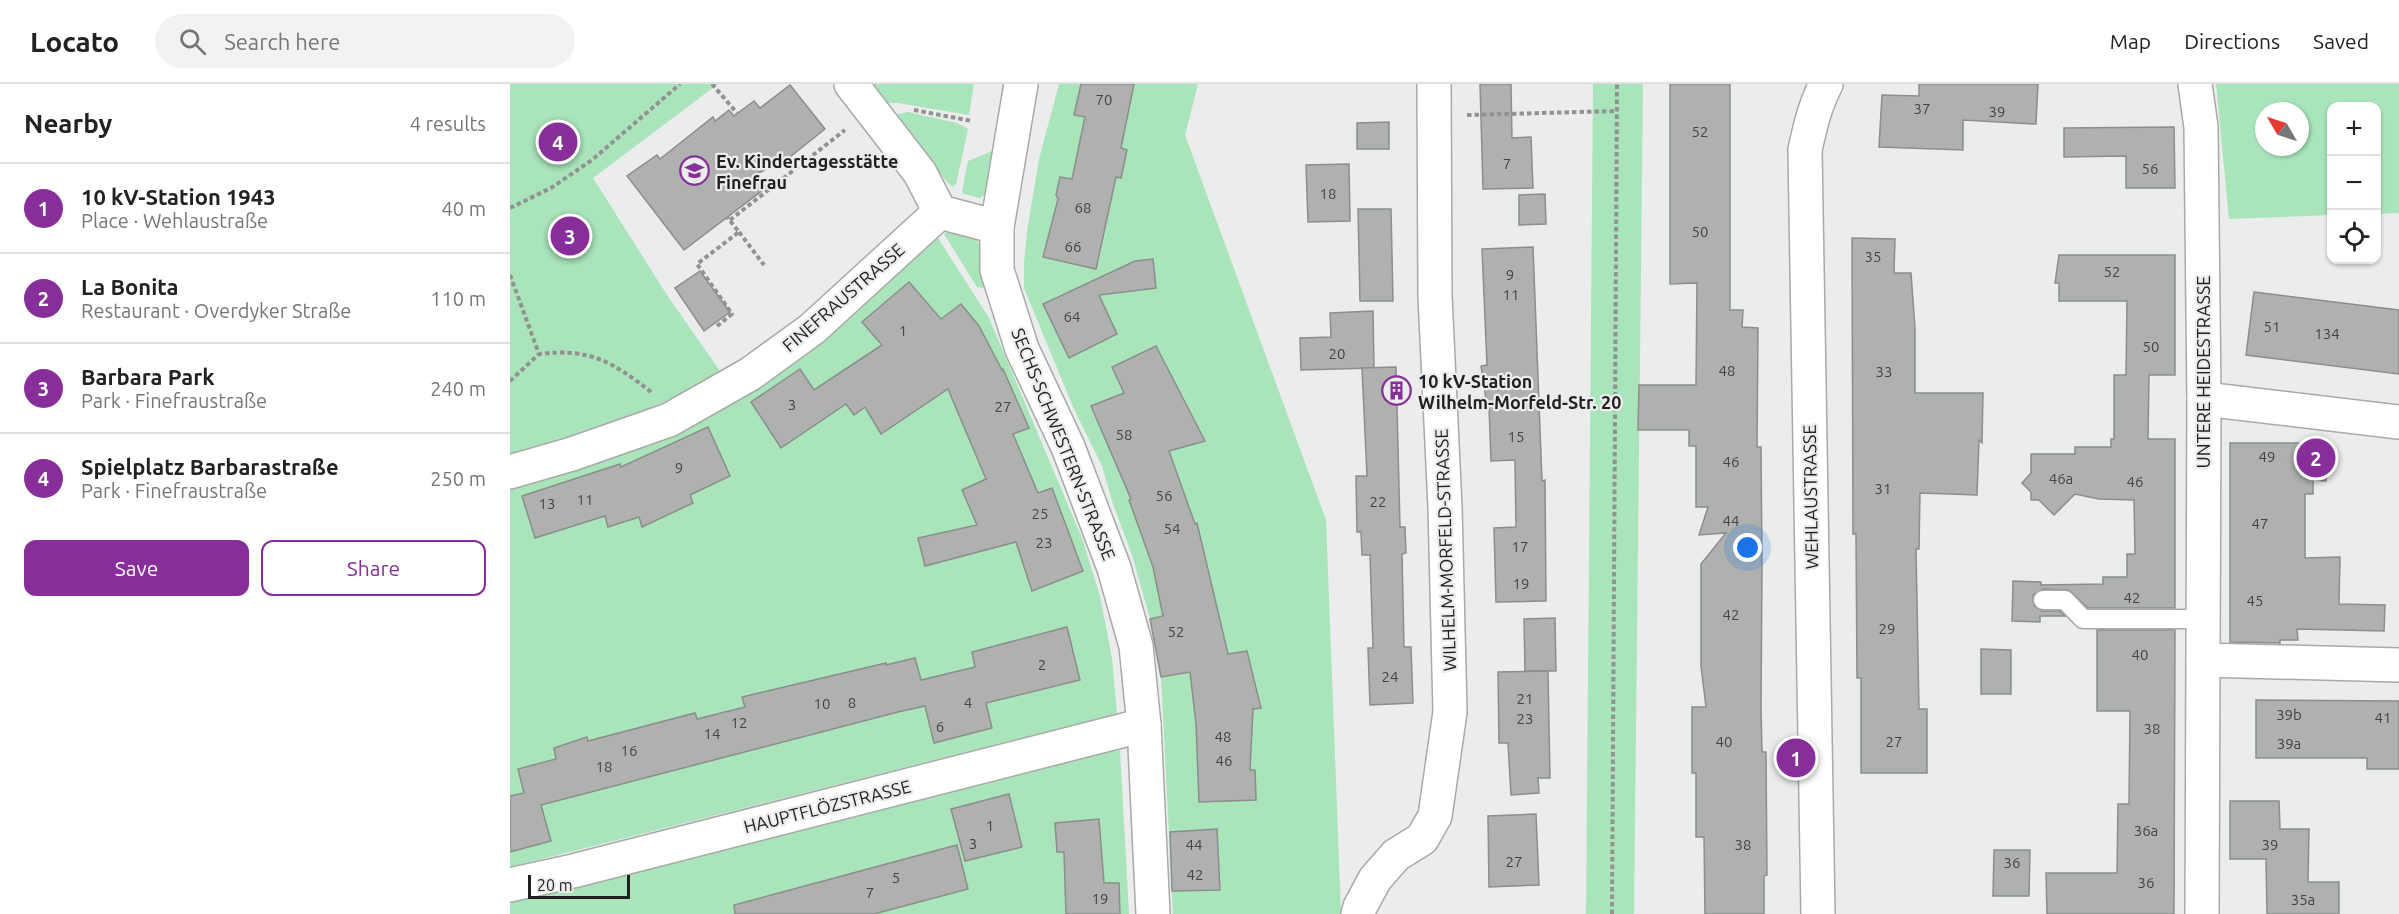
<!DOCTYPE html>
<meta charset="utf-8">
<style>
body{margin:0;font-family:Ubuntu,sans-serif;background:#f2f2f2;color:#222}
.controls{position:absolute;right:18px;top:18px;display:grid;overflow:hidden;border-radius:12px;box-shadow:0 2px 4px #0004}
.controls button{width:54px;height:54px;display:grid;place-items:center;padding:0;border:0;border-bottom:2px solid #e0e0e0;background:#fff;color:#222;font:30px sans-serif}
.compass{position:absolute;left:1745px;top:18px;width:54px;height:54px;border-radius:50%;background:#fff;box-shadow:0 2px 4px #0004;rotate:309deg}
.scale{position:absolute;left:18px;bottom:15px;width:102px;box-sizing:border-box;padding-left:6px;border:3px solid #1f201f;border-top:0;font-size:16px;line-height:21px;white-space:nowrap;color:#1f201f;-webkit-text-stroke:4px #eaedeb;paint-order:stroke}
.you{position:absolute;left:1238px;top:464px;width:21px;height:21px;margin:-15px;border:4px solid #fff;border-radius:50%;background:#1a73e8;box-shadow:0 0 0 9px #1a73e833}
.badge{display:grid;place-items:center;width:39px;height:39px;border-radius:50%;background:#872e9b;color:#fff;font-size:20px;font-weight:700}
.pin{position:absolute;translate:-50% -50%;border:3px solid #fff;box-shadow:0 2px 6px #0006}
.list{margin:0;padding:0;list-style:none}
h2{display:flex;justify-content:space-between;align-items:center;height:78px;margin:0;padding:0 24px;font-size:26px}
h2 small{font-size:20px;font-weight:400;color:#767676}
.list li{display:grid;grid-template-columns:39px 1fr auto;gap:18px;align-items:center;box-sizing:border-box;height:90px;padding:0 24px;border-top:2px solid #e0e0e0}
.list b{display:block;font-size:22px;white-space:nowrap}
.list p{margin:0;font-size:20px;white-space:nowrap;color:#767676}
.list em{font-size:20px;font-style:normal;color:#767676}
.actions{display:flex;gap:12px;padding:18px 24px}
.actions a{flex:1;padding:14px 0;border:2px solid #872e9b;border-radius:12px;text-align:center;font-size:21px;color:#872e9b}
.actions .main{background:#872e9b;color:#fff}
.icon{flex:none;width:33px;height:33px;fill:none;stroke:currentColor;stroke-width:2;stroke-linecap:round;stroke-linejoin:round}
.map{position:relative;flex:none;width:1889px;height:830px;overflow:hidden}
header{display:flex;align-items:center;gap:36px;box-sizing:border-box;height:84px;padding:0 30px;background:#fff;border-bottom:2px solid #e0e0e0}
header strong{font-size:28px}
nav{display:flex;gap:33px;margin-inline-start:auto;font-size:21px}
.search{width:420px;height:54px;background:#f2f2f2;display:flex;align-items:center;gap:15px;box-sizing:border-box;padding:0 21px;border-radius:33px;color:#767676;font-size:22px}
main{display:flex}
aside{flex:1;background:#fff}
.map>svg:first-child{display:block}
.green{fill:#a9e4bb;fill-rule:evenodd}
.building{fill:#aeb1ae;stroke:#8b8e8c;stroke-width:1.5}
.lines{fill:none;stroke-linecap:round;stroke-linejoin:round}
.service-casing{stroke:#a7aaa7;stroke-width:21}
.minor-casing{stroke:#a7aaa7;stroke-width:36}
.path{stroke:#919391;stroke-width:4;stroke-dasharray:4.5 3;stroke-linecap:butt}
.service{stroke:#fff;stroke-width:18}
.minor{stroke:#fff;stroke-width:33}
.labels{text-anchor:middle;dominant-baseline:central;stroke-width:4.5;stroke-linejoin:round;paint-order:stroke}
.number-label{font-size:15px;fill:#434443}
.poi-label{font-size:18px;font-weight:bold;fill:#1f201f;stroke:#eaedeb;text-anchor:start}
.street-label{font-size:18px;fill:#1f201f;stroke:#eaedeb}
</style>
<header>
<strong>Locato</strong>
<div class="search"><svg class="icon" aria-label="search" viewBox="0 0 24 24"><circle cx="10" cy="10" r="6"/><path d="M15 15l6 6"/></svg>Search here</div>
<nav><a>Map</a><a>Directions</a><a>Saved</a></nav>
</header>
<main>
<aside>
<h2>Nearby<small>4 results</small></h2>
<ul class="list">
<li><span class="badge">1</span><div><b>10 kV-Station 1943</b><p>Place · Wehlaustraße</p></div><em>40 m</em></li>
<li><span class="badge">2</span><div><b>La Bonita</b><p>Restaurant · Overdyker Straße</p></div><em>110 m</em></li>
<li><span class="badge">3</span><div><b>Barbara Park</b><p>Park · Finefraustraße</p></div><em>240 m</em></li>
<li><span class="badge">4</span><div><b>Spielplatz Barbarastraße</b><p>Park · Finefraustraße</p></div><em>250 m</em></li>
</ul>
<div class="actions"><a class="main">Save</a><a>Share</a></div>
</aside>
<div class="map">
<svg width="1889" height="830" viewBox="0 0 1889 830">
<rect width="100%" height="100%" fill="#eaedeb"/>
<g class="green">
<path d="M0 0H208L83 94 157 211 212 290 116 336 0 374Z"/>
<path d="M356 0H464L459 31 388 19H372Z"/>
<path d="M549 0H688L675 51 816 436 831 830H663L651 593 640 535 622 471 603 420 592 382 564 325 514 204V179L517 147 529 75Z"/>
<path d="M1083 0H1133L1124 830H1076Z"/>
<path d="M1706 0H1889V129L1867 130 1866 22H1822L1821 131 1719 135ZM1754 27H1790V63H1754Z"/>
<path d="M398 28 447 39 458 45 446 100 442 103 381 36 389 30Z"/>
<path d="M485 66 476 110 470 114 454 110 452 108 458 77Z"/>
<path d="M443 143C449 146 460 147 465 152 471 157 473 193 475 204L467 203 434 150Z"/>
<path d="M428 154 479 234 572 454 590 512 602 574 607 630 0 783V401L320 244Z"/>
<path d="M610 666 619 830H0V816L535 682Z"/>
</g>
<g class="building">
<path d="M571 0H624L611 64 617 66 611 94 606 93 586 185 533 173 548 115 546 111 550 93 562 95 575 33 564 31Z"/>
<path d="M970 0H1001L1002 54 1021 53 1023 104 973 105Z"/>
<path d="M1160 0H1220V226H1233L1232 243 1248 244 1247 363H1251L1252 480 1251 624 1252 668H1256L1257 791 1254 792V830H1195L1194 753H1186V689H1182V623H1196L1191 582V480L1216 449 1189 451 1198 423H1186V362H1179V346H1128L1129 301H1186L1187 199 1160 200Z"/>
<path d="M1409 0H1528L1526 40 1453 36V66L1369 63 1372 11 1409 12Z"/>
<path d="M280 1 315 45 281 72 247 90 257 103 174 166 117 92 147 71 150 75 203 33 205 37 219 26 224 32 244 17 250 24Z"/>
<path d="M879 38V65H847V39Z"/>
<path d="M1664 43 1665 104H1616V72L1554 73V44Z"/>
<path d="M839 80 840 137 798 138 796 81Z"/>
<path d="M1035 110 1036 140 1009 141V111Z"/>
<path d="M848 125H881L883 217H850Z"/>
<path d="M1342 154 1385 155 1384 189H1401L1405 244V309H1473L1472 359 1469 356 1467 411 1410 409 1409 465H1406L1409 625H1417V689H1351V594H1347L1346 450H1343Z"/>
<path d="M1023 163 1032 397 1035 396 1036 517 986 518 984 444 1006 443 1005 376 981 377 979 322H977L971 282 977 281 972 165Z"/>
<path d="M1549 171H1665V291H1639L1638 355H1665V524H1578L1559 506 1533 505 1523 511 1524 522 1532 527H1550L1555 532H1530V538L1502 537 1503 497 1531 498V501L1593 500V493H1617V470H1625L1624 416 1589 415 1565 410 1544 431 1529 416H1521V408L1512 399 1521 389V370H1565V363H1601V355H1604V291H1616L1617 217H1549V199H1545Z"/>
<path d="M643 175 646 204 589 211 607 250 559 274 533 220 625 177Z"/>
<path d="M190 187 220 228 194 247 165 204Z"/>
<path d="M399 198 431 235 451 220 469 242 492 286 493 285 519 344 503 350 528 409 542 404 573 487 522 507 506 458 415 482 408 454 467 441 452 406 476 395 438 305 371 350 355 323 344 331 336 320 271 364 241 318 290 285 304 306 372 261 352 238Z"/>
<path d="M1744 208 1889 226V290L1736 271Z"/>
<path d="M863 227 864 284 791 286 790 254 821 253 820 229Z"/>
<path d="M646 262 695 357 659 367 685 440 687 439 718 570 737 567 751 624 743 625 740 686H745L746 716 689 718 686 640 680 588 651 593 640 535 653 532 643 483 619 416 621 415 581 322 614 309 602 283Z"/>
<path d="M886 283 890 443H895L896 469 892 470 894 563H901L903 619 860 621 858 564H863L860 471H852L851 448H847L846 392H857L852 284Z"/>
<path d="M198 343 220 392 180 411 183 419 132 443 129 433 98 443 95 432 25 454 12 412 110 380 111 383Z"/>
<path d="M1720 359H1794L1818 361 1816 397 1803 396V410H1795V474L1830 473 1829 520 1875 521 1874 547 1787 545 1788 556H1770V559L1720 558Z"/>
<path d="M1045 534 1046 587H1015L1014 535Z"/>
<path d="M557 543 570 596 476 619 482 644 424 659 415 622 388 628 31 721 41 757 0 768V712L14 709 8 685 46 675 44 664 77 653 78 657 185 629 187 635 235 623 232 613 376 579V581L405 574 411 596 465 583 462 568Z"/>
<path d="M1587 546H1665L1664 830H1537L1536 789H1607L1608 720H1619L1620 627H1587Z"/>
<path d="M1471 565 1501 566V610H1471Z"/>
<path d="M1038 587 1040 694H1028L1029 709 1001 711 998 659H989L988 588Z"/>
<path d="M1746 616 1889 617V685H1857V674H1746Z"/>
<path d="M499 710 512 763 455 777 441 725Z"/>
<path d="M1720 717H1769L1770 745H1799L1798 798H1829V830H1757L1756 775H1720Z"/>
<path d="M1026 730 1029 801 979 803 978 732Z"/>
<path d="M589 735 594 799H609L610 830H556L554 768H547L545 739Z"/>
<path d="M707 745 710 806 662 807 660 748Z"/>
<path d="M447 761 458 805 364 830H225L224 821Z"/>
<path d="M1484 766H1520L1519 812H1483Z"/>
</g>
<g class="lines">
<defs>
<path id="service" d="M1533 516H1555L1573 535H1693"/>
<g id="minor">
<path d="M341 0 410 89 430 128 487 143"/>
<path d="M511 0 487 143V186L512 265 558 363 604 484 626 562 634 641 643 830"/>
<path d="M1685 0 1691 43 1694 315 1692 830"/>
<path d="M1694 315 1889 338"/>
<path d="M0 388 62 370 159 336 240 290 302 245 430 128"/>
<path d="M1693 576 1889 581"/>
<path d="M0 801 63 787 634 641"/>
<path d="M848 830 850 823 865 795 886 771 912 755 925 732 940 628 935 423 925 212 924 0"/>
<path d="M1308 830 1295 66C1300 43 1305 21 1316 0"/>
</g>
</defs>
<use href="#service" class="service-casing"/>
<use href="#minor" class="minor-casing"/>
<g class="path">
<path d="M202 0 227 29"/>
<path d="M404 26 462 37"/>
<path d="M957 31 1106 27"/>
<path d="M0 124 41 104 82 76 170 0"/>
<path d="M220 136 335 46"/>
<path d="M229 148 254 181"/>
<path d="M0 191 29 270C79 264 102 277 141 308"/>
<path d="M207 242 222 230 187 180 229 148 217 133"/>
<path d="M0 297 29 270"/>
<path d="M1102 830 1107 0"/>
</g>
<use href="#service" class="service"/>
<use href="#minor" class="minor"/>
</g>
<defs>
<symbol id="school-ring" viewBox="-11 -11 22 22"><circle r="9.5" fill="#eaedeb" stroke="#872e9b" stroke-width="1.5"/><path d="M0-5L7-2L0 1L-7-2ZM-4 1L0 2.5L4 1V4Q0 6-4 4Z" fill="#872e9b"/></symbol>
<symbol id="building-ring" viewBox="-11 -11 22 22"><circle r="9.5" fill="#eaedeb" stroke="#872e9b" stroke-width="1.5"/><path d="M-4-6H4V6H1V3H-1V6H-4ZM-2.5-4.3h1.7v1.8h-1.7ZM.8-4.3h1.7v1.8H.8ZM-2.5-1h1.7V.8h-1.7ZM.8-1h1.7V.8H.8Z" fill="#872e9b"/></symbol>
</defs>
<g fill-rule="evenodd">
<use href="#school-ring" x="168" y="70" width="33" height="33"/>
<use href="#building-ring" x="870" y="290" width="33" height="33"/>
</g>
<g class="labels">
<g class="number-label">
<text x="594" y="15">70</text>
<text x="1412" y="24">37</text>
<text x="1487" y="27">39</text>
<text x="1190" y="47">52</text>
<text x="997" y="79">7</text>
<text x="1640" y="84">56</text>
<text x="818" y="109">18</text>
<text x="573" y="123">68</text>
<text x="1190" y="147">50</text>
<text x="563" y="162">66</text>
<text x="1363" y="172">35</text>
<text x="1602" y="187">52</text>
<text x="1000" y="190">9</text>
<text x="1001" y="210">11</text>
<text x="562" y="232">64</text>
<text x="1762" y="242">51</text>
<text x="393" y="246">1</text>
<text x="1817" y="249">134</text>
<text x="1641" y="262">50</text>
<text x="827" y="269">20</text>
<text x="1217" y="286">48</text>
<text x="1374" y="287">33</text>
<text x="282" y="320">3</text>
<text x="493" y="322">27</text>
<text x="614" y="350">58</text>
<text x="1006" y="352">15</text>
<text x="1757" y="372">49</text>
<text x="1221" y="377">46</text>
<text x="169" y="383">9</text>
<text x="1551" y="394">46a</text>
<text x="1625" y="397">46</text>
<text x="1373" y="404">31</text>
<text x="654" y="411">56</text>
<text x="75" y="415">11</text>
<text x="868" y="417">22</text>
<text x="37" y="419">13</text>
<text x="530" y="429">25</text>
<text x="1221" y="436">44</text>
<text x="1750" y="439">47</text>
<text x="662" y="444">54</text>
<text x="534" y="458">23</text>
<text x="1010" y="462">17</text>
<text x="1011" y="499">19</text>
<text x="1622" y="513">42</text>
<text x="1745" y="516">45</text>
<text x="1221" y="530">42</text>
<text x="1377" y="544">29</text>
<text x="666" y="547">52</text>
<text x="1630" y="570">40</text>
<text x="532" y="580">2</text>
<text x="880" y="592">24</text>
<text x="1015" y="614">21</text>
<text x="342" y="618">8</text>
<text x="458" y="618">4</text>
<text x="312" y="619">10</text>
<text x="1779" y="630">39b</text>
<text x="1873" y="633">41</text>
<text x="1015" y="634">23</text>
<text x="229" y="638">12</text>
<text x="430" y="642">6</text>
<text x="1642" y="644">38</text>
<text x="202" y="649">14</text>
<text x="713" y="652">48</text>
<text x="1214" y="657">40</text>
<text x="1384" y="657">27</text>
<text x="1779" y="659">39a</text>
<text x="119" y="666">16</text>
<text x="714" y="676">46</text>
<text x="94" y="682">18</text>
<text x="480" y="741">1</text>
<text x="1636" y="746">36a</text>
<text x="463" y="759">3</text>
<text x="684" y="760">44</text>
<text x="1233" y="760">38</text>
<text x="1760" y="760">39</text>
<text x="1004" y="777">27</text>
<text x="1502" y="778">36</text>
<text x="685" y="790">42</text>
<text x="386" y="793">5</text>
<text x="1636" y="798">36</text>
<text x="360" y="808">7</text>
<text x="590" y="814">19</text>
<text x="1793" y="815">35a</text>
</g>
<g class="poi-label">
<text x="206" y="77">Ev. Kindertagesstätte<tspan x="206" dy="21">Finefrau</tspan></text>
<text x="908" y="297">10 kV-Station<tspan x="908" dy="21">Wilhelm-Morfeld-Str. 20</tspan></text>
</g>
<g class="street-label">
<text transform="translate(333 213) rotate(-41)">FINEFRAUSTRASSE</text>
<text transform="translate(1693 288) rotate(-90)">UNTERE HEIDESTRASSE</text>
<text transform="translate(554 360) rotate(68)">SECHS-SCHWESTERN-STRASSE</text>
<text transform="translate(1300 413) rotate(-91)">WEHLAUSTRASSE</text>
<text transform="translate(935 466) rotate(-92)">WILHELM-MORFELD-STRASSE</text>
<text transform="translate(317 722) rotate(-14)">HAUPTFLÖZSTRASSE</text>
</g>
</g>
</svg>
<div class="controls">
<button>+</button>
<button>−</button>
<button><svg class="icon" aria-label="locate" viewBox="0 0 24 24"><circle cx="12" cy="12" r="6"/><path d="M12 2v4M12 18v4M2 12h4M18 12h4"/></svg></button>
</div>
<svg class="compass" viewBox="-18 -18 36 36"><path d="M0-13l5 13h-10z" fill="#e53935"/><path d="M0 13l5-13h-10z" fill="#767676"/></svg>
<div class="scale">20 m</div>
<div class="you"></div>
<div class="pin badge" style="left:1286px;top:674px">1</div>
<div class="pin badge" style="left:1806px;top:374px">2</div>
<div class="pin badge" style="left:60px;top:152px">3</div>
<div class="pin badge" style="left:48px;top:58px">4</div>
</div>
</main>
